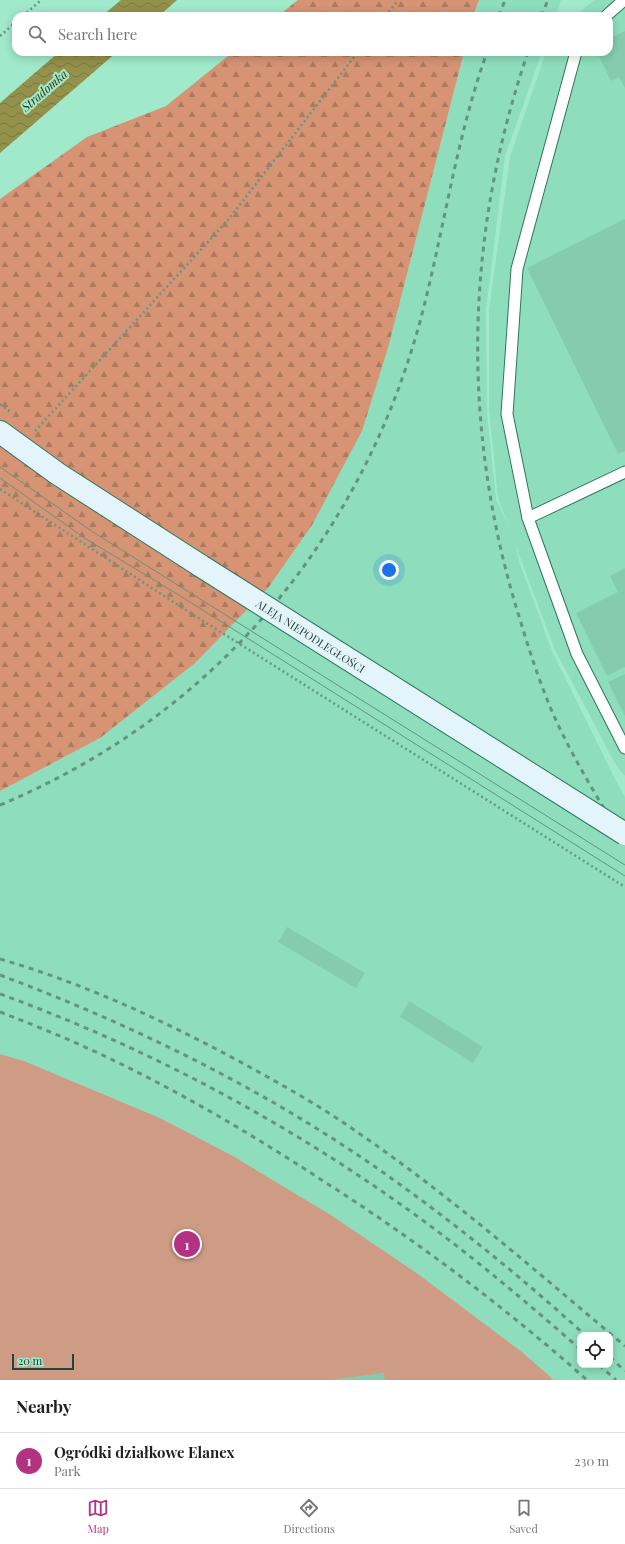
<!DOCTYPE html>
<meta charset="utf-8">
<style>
body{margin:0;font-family:"Playfair Display",serif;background:#f2f2f2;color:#222}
.controls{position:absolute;right:12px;bottom:12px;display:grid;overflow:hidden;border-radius:8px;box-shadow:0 2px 10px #0003}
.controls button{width:36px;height:36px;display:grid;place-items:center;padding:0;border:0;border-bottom:1px solid #e0e0e0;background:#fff;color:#222;font:20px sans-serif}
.scale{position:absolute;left:12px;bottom:10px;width:62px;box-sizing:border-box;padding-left:4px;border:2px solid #254337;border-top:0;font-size:11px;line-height:14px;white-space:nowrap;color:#254337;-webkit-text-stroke:3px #a1e9cb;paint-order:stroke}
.you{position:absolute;left:389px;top:570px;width:14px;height:14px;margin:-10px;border:3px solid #fff;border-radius:50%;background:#1a73e8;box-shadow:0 0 0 6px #1a73e833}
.badge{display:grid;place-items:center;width:26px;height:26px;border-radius:50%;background:#b23382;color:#fff;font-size:13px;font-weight:700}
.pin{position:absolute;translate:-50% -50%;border:2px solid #fff;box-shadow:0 1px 4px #0006}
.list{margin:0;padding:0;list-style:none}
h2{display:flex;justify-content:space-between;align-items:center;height:52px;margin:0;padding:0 16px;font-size:17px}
h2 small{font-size:13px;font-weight:400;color:#767676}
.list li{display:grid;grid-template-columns:26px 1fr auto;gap:12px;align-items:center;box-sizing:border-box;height:56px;padding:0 16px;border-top:1px solid #e0e0e0}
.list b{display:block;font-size:15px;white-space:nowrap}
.list p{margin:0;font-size:13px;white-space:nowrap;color:#767676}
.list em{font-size:13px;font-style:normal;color:#767676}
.icon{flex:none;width:22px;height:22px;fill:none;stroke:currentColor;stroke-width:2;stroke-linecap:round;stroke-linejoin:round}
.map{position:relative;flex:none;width:625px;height:1380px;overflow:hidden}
.search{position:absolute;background:#fff;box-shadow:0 2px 10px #0003;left:12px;right:12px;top:12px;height:44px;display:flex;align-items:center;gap:10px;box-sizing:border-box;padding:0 14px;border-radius:12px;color:#767676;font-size:15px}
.sheet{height:108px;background:#fff}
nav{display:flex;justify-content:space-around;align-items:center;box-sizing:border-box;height:56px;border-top:1px solid #e0e0e0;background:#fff;font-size:11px;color:#767676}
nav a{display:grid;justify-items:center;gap:2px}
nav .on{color:#b23382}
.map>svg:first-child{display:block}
.built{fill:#8edebd;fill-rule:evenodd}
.green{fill:#ce9c85}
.forest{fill:url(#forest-firs)}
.water{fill:url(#water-waves)}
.building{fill:#85ccaf}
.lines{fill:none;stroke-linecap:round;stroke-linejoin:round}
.lane-casing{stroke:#2e765c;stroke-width:13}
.secondary-casing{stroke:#2e765c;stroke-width:24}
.path{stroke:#649782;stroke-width:2.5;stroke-dasharray:2 3;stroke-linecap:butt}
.lane{stroke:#fff;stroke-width:11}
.secondary{stroke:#e4f4fb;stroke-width:22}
.tram{stroke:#62947f;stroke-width:1}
.rail{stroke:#62947f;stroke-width:3;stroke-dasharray:5 5;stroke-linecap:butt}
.secondary-bridge-casing{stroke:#2e765c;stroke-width:24;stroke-linecap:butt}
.path-bridge{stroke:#649782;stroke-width:2.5;stroke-dasharray:2 3;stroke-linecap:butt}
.secondary-bridge{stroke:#e4f4fb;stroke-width:22}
.labels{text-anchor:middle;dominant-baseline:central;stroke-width:4;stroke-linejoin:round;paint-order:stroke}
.street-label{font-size:11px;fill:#254337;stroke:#a1e9cb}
.water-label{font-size:12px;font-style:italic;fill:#333212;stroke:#a1e9cb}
</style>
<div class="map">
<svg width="625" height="1380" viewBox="0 0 625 1380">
<defs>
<pattern id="forest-firs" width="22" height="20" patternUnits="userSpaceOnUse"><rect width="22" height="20" fill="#d69474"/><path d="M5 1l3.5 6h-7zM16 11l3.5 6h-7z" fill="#ad7a60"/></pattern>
<pattern id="water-waves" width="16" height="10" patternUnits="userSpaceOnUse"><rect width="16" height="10" fill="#94914b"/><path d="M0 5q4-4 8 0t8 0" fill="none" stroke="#79783f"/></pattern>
</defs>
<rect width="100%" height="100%" fill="#a1e9cb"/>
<g class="built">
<path d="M479 0H561L555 16H473Z"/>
<path d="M594 0H625V776L617 767 555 650 515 544 520 564 552 651 616 781 625 797V1380H554L522 1352 418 1274 331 1215 233 1156 160 1118 24 1061 0 1054V791L100 738 362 431 388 348 464 52H542L505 156 486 310 487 413 496 499 509 527 498 498 489 409V311L510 157 546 52H609V16H576ZM580 1335H610V1365H580Z"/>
</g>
<path class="green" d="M0 1054 24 1061 160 1118 233 1156 331 1215 418 1274 522 1352 554 1380H0Z"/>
<g class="forest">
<path d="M298 0H479L473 16H278Z"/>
<path d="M233 52H464L388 348 362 431 312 525 268 588 195 663 100 738 0 791V199L87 137 166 106Z"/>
</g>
<g class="water">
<path d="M121 0H177L159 16H102Z"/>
<path d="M59 52H117L0 153V103Z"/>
</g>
<g class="building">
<path d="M625 31V88L619 77 611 81 597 52H609V39Z"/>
<path d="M625 219V451L618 454 527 268Z"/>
<path d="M625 568V667L607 676 576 613 618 592 610 576Z"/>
<path d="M625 674V716L608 682Z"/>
<path d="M287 927 365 973 356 988 278 942Z"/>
<path d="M409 1001 483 1047 473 1063 400 1017Z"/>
<path d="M384 1373 385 1380H336V1379Z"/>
</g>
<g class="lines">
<defs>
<g id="lane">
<path d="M606 16 624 0"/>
<path d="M576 52 517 269 507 414 528 518 577 654 625 748"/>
<path d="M528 518 625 472"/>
</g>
<path id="secondary" d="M0 432 58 474 201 566"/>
</defs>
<use href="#lane" class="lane-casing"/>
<use href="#secondary" class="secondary-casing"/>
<g class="path">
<path d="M23 16 41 0"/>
<path d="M386 16 398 0"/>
<path d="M0 36 16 22"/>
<path d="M0 404 12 413"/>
<path d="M35 431 228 220 358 52"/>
<path d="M0 489 181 607"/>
</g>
<use href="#lane" class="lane"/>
<use href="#secondary" class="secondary"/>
<g class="tram">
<path d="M0 467 93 532 625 865"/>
<path d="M0 478 86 539 182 597 625 876"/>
</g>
<g class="rail">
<path d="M499 16 505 0"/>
<path d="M541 16 548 0"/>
<path d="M528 52C465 236 461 424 517 610 528 646 539 682 554 716 574 760 600 802 625 843"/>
<path d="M0 805C213 716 361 541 421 318 444 230 456 139 487 52"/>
<path d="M0 959C86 984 167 1022 246 1065 284 1086 322 1107 357 1132 452 1197 538 1273 625 1346"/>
<path d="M0 975C130 1024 256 1085 371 1164 446 1216 518 1274 585 1335"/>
<path d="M0 994C143 1046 279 1118 403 1206 465 1250 523 1299 580 1349"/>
<path d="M0 1012C42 1028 85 1046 125 1066 196 1101 264 1142 331 1186 421 1244 507 1309 587 1380"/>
<path d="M610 1357 625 1371"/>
<path d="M599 1365 616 1380"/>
</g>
<defs>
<g id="secondary-bridge">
<path id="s1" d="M201 566 625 834"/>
</g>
</defs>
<use href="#secondary-bridge" class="secondary-bridge-casing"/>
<path class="path-bridge" d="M181 607 625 887"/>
<use href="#secondary-bridge" class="secondary-bridge"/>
</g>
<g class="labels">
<g class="street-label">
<text stroke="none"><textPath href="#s1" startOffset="130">ALEJA NIEPODLEGŁOŚCI</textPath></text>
</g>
<g class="water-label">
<text transform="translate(44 90) rotate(-41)">Stradomka</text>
</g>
</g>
</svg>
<div class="controls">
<button><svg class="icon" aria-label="locate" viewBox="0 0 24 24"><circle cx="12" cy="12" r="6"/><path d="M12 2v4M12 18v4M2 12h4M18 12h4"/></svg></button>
</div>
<div class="scale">20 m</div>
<div class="you"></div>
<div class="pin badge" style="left:187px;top:1244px">1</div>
<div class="search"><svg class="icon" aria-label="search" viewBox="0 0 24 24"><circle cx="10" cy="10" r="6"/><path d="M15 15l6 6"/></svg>Search here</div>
</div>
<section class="sheet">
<h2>Nearby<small></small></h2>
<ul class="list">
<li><span class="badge">1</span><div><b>Ogródki działkowe Elanex</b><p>Park</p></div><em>230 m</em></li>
</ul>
</section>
<nav>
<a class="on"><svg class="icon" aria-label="map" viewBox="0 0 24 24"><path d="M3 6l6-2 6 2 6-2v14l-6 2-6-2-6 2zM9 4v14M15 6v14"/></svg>Map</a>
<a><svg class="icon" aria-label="directions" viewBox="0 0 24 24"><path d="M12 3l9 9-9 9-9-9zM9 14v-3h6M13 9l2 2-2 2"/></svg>Directions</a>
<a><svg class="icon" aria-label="saved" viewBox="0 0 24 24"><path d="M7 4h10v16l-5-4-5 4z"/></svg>Saved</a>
</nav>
